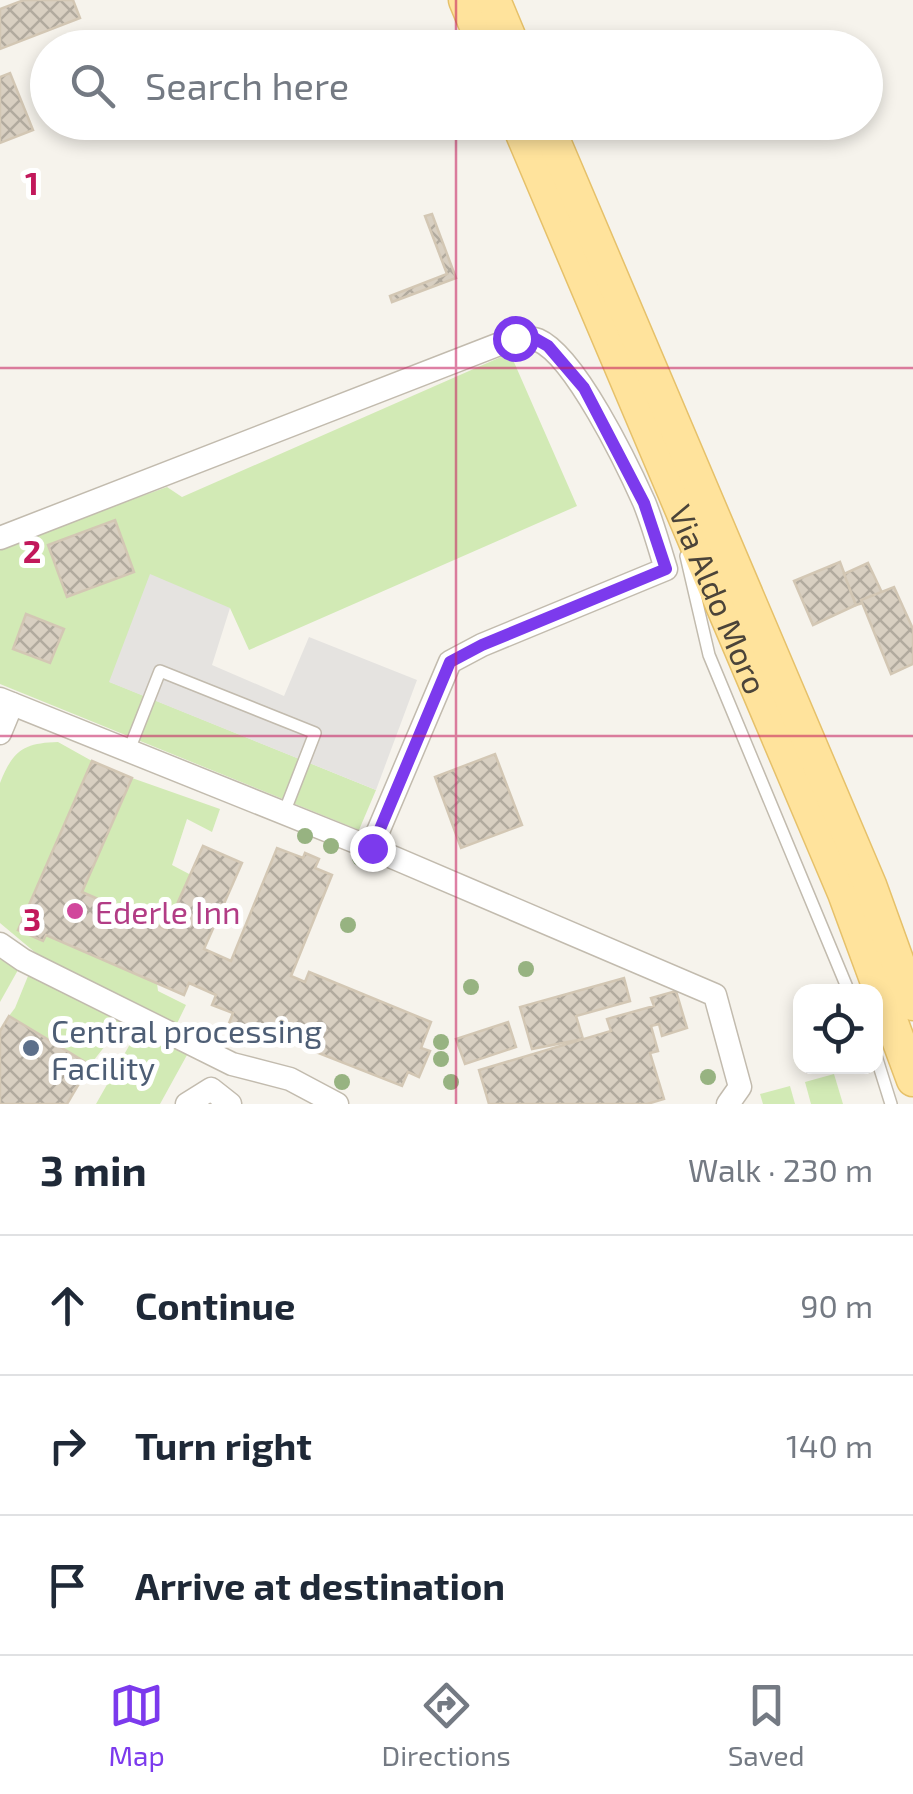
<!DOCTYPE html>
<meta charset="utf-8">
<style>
body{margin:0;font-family:"Exo 2",sans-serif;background:#f2f2f3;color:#1f2937}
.controls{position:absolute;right:30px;bottom:30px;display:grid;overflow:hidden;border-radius:20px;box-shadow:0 5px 15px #0003}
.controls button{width:90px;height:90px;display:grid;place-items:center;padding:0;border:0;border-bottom:2px solid #e0e1e3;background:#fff;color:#1f2937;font:50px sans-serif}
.stop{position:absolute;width:30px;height:30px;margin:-22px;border:8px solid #7c3aed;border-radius:50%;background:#fff}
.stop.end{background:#7c3aed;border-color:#fff;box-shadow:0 2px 10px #0008}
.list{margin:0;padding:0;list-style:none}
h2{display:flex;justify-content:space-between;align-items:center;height:130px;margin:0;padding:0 40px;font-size:42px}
h2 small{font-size:32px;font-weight:400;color:#747a83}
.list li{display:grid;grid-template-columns:65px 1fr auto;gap:30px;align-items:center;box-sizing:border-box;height:140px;padding:0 40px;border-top:2px solid #e0e1e3}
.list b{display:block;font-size:38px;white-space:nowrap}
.list em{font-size:32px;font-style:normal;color:#747a83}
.icon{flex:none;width:55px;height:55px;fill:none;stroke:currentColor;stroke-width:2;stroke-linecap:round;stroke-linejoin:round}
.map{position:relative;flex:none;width:913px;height:1104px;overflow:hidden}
.search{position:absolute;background:#fff;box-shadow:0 5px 15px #0003;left:30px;right:30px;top:30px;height:110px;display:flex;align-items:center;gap:25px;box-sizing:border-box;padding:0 35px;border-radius:55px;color:#747a83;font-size:38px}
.sheet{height:550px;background:#fff}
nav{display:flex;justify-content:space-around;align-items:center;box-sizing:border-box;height:140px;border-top:2px solid #e0e1e3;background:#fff;font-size:28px;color:#747a83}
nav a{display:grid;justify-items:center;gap:5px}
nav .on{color:#7c3aed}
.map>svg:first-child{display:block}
.green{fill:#d2eab5}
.parking{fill:#e5e3e0}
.building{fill:url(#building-cross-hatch);stroke:#d3c7b4;stroke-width:2.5}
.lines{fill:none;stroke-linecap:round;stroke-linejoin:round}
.service-casing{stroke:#c2bbae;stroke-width:14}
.minor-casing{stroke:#c2bbae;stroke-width:25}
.primary-casing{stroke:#e6c16a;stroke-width:35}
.service{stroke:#fff;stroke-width:11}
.minor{stroke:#fff;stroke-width:22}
.primary{stroke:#ffe39c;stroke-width:32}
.tree{fill:#97b381}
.route{stroke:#7c3aed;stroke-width:12}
.grid{fill:none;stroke:#c2185b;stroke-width:2.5;stroke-opacity:0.55}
.hotel-dot{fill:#d1479c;stroke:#fff;stroke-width:4}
.service-dot{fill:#5c6f8a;stroke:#fff;stroke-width:4}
.labels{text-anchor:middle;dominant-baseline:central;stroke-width:10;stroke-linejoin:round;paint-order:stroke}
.street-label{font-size:32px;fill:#4b4439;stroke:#fff}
.hotel-label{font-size:32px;fill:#b23c85;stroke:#fff;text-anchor:start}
.service-label{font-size:32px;fill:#4e5e75;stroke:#fff;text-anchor:start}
.grid-label{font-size:32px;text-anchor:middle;font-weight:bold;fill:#c2185b;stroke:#fff;stroke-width:10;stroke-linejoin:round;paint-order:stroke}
</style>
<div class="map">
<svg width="913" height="1104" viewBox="0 0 913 1104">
<defs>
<pattern id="building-cross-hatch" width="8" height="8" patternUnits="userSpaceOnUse" patternTransform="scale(2.5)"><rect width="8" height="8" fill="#d8cfc1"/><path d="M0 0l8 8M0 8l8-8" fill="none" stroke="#b1aa9e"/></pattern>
</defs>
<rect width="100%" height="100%" fill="#f6f3ec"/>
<g class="green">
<path d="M510 353 577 506 249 650 230 608 110 682 376 790 359 830 0 684V547L167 487 182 497Z"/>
<path d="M58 742 92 761 18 930 43 941 46 935 157 983 158 991 186 1005 167 1044 187 1055 160 1104H96L138 1030 124 1022 90 1065 9 1016 15 1008 37 954 0 923V783C13 750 24 743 58 742Z"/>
<path d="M132 778 220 809 212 832 187 819 172 865 191 875 166 929 82 892Z"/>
<path d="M0 959 18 970 0 1002Z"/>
<path d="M834 1074 843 1104H811L805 1082Z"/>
<path d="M790 1086 795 1104H763L760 1094Z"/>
</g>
<path class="parking" d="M150 574 230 608 212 665 284 696 309 637 417 680 376 790 109 682Z"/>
<g class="building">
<path d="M24 0H73L80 18 0 49V9Z"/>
<path d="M10 73 33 130 0 143V77Z"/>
<path d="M432 214 456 278 392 302 390 296 447 274 425 216Z"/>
<path d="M115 520 134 572 67 597 48 545Z"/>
<path d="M840 562 856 605 813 625 794 581Z"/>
<path d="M868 563 884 597 856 605 844 574Z"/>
<path d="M894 587 913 629V664L891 674 861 600Z"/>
<path d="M26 614 64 629 50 663 13 649Z"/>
<path d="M495 754 522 825 461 848 435 777Z"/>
<path d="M92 761 132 778 82 892 166 929 203 846 242 863 204 949 231 961 277 848 303 858 305 853 319 859 315 868 332 875 291 976 305 982 309 972 431 1022 421 1048 430 1051 419 1077 408 1072 402 1086 250 1026 245 1038 226 1031 233 1013 212 1005 216 995 189 983 184 995 46 935 43 941 18 930Z"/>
<path d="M624 978 630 1001 576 1016 583 1039 532 1049 520 1007Z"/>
<path d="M676 991 687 1028 662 1036 659 1024 651 1026 658 1051 650 1053 664 1099 647 1104H489L479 1070 611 1031 607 1019 654 1006 651 998Z"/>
<path d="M9 1016 90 1065 67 1104H0V1031Z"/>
<path d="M508 1022 516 1047 465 1064 456 1039Z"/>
</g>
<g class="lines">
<defs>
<g id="service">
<path d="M686 556 709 655 849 992"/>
<path d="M129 750 160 671 315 733 284 813"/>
<path d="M876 1056 891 1104"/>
</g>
<g id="minor">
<path d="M0 538 515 338C523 338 531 337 538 340 575 356 627 464 644 502 653 524 659 547 666 569L482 645 450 662 371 848"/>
<path d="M0 699 371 848 715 995 740 1087 728 1104"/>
<path d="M0 733 12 704"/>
<path d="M0 944 23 960 232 1064 290 1079 337 1104"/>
<path d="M187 1104 211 1089 230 1104"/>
</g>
<g id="primary">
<path d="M465 0 485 48"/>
<path d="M494 0 514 48"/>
<path id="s1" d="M517 122 844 893 913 1080"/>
<path d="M546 122 870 885 913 1004"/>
</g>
</defs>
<use href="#service" class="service-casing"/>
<use href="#minor" class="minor-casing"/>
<use href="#primary" class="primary-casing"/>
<use href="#service" class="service"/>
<use href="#minor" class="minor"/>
<use href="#primary" class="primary"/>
</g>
<g class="tree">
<circle cx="305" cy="836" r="8"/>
<circle cx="331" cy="846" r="8"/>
<circle cx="360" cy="858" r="8"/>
<circle cx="348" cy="925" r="8"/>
<circle cx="526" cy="969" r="8"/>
<circle cx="471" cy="987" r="8"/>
<circle cx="441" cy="1042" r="8"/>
<circle cx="441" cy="1059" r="8"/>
<circle cx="708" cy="1077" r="8"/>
<circle cx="342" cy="1082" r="8"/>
<circle cx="451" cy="1082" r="8"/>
</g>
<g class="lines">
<path class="route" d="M372 848 450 662 482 645 666 569 644 503 584 388 548 346 534 338H515"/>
</g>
<path class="grid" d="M456 0V48M456 122V1104M0 368H913M0 736H913"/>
<circle class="hotel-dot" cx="75" cy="911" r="10"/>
<circle class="service-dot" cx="31" cy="1048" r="10"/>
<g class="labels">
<g class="street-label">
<text stroke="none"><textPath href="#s1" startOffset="518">Via Aldo Moro</textPath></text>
</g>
<g class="hotel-label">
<text x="95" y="911">Ederle Inn</text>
</g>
<g class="service-label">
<text x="51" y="1030">Central processing<tspan x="51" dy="37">Facility</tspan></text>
</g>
</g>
<g class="grid-label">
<text x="32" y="195">1</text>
<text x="32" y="563">2</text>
<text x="32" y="931">3</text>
</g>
</svg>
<div class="controls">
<button><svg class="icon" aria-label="locate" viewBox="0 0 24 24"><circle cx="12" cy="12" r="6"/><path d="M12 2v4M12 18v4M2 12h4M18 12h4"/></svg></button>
</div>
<div class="stop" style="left:515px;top:338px"></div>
<div class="stop end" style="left:372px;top:848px"></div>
<div class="search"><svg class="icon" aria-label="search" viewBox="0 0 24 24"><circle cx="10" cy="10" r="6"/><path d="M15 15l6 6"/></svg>Search here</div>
</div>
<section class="sheet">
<h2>3 min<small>Walk · 230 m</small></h2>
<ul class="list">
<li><svg class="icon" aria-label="ahead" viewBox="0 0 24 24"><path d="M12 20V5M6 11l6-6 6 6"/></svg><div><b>Continue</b></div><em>90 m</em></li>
<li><svg class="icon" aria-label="right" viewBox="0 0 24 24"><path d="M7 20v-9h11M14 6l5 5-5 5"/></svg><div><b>Turn right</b></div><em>140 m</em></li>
<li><svg class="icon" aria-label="arrive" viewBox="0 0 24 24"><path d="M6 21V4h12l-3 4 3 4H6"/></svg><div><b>Arrive at destination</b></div></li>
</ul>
</section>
<nav>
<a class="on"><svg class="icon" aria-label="map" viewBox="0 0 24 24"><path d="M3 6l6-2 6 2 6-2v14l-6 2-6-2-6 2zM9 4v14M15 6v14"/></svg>Map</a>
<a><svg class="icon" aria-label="directions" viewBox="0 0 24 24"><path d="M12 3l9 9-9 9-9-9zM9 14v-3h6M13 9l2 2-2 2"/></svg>Directions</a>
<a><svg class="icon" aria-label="saved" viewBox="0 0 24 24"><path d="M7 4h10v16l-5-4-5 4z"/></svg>Saved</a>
</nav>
